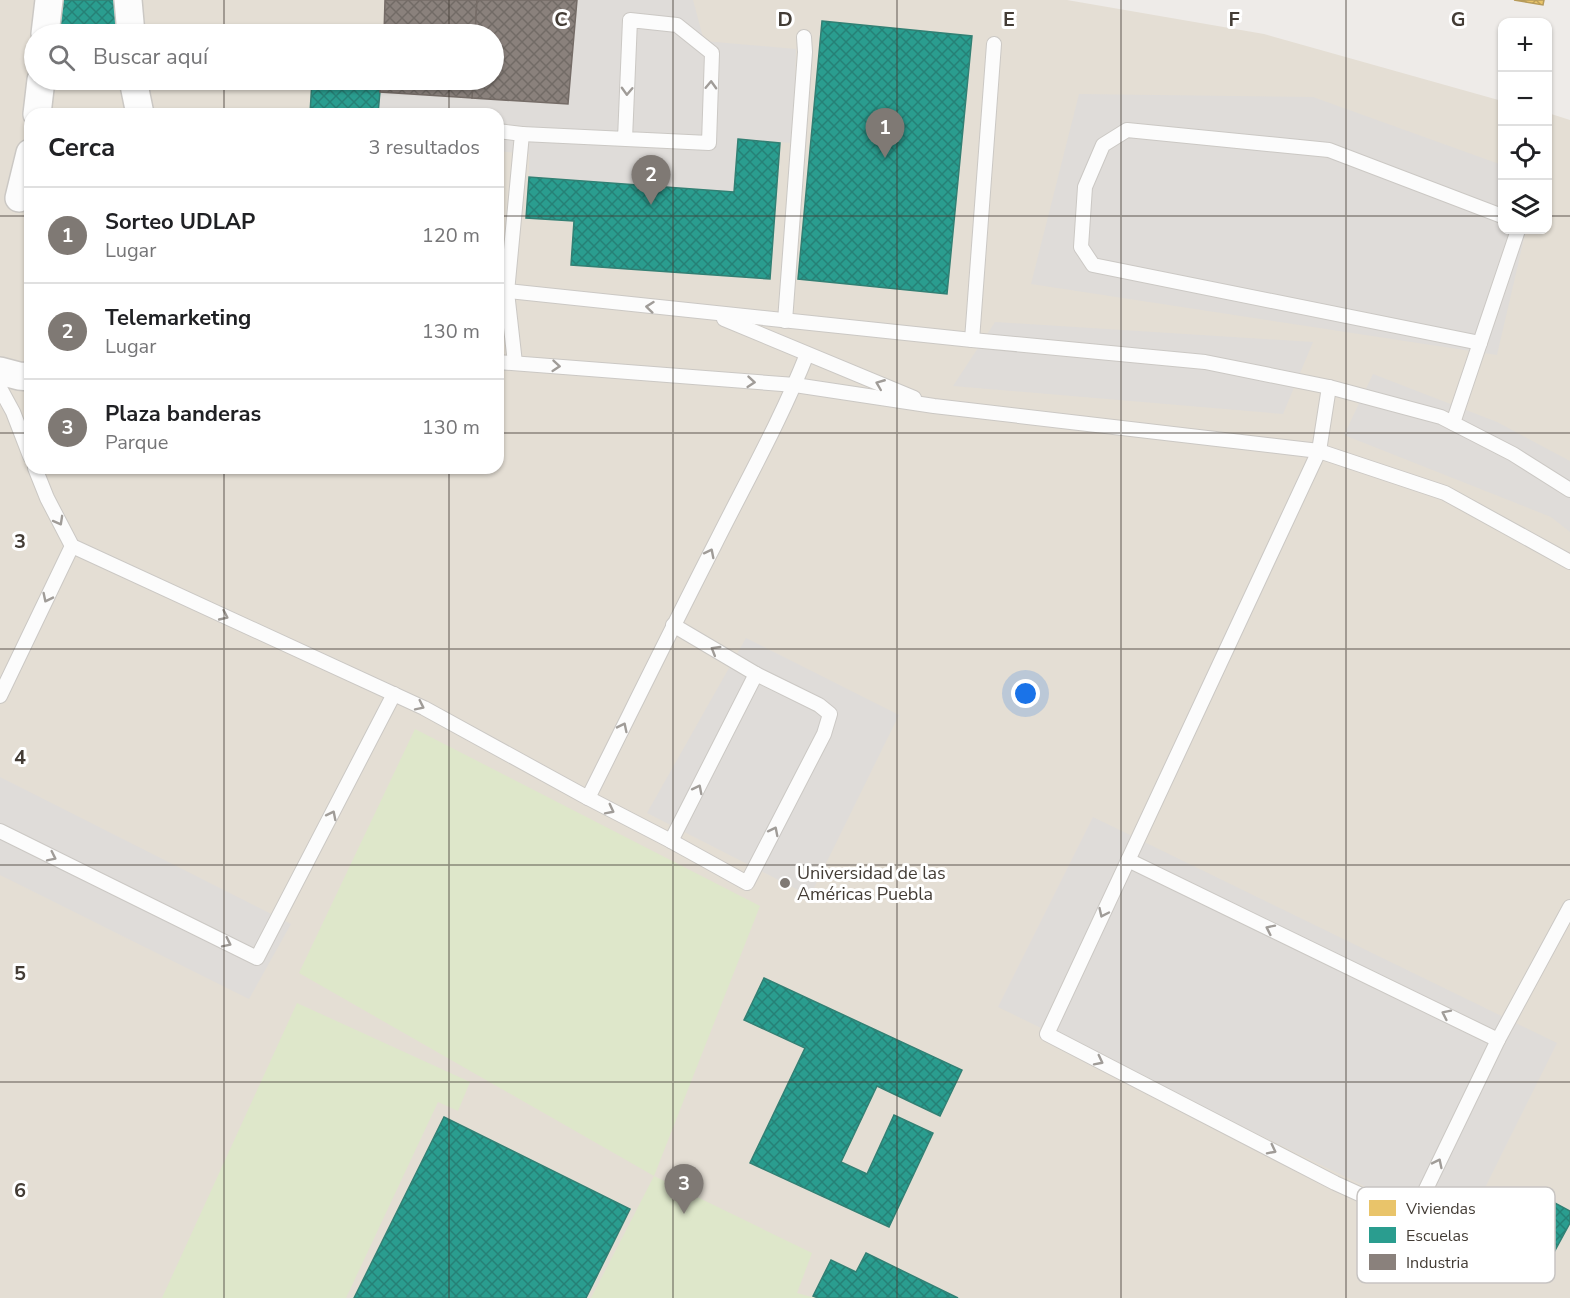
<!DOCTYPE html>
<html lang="es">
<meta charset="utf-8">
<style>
body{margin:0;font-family:"Nunito Sans",sans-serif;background:#f6f6f6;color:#202124}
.controls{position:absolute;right:18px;top:18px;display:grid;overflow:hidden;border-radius:12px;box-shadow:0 2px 4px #0004}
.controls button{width:54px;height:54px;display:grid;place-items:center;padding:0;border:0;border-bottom:2px solid #e0e0e0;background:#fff;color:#202124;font:30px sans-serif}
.you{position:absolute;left:1026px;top:694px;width:21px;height:21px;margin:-15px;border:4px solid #fff;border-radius:50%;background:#1a73e8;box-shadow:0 0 0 9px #1a73e833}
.badge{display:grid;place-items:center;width:39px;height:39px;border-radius:50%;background:#7f7974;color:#fff;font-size:20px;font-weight:700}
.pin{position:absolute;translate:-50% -50px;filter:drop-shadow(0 2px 3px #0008)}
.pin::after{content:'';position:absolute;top:32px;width:21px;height:18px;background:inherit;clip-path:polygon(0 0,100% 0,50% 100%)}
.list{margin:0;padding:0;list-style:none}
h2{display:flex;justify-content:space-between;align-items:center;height:78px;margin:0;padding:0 24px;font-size:26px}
h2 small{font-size:20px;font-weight:400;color:#757577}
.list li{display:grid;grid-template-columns:39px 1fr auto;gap:18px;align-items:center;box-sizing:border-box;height:96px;padding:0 24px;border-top:2px solid #e0e0e0}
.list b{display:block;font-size:22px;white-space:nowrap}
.list p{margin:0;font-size:20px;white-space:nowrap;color:#757577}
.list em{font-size:20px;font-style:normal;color:#757577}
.icon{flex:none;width:33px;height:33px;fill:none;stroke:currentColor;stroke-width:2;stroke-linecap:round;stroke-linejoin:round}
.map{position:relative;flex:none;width:1570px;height:1298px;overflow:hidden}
.search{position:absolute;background:#fff;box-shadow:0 2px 4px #0004;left:24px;top:24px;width:480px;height:66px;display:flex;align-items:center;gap:15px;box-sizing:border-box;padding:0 21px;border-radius:33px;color:#757577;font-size:22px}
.panel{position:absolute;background:#fff;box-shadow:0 2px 4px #0004;left:24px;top:108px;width:480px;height:366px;border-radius:18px}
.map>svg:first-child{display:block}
.education{fill:#e4ded4;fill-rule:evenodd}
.green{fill:#dee7ca}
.parking{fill:#dfdcd9}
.homes{fill:url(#homes-cross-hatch);stroke:#b79b5a;stroke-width:1.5}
.schools{fill:url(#schools-cross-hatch);stroke:#328074;stroke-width:1.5}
.industry{fill:url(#industry-cross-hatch);stroke:#756c67;stroke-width:1.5}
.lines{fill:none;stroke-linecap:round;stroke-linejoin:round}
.service-casing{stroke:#cbc8c4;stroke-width:16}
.minor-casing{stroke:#cbc8c4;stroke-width:30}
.service{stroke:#fcfcfc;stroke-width:14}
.minor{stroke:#fcfcfc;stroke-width:27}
.oneway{stroke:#a09c98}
.grid{fill:none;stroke:#433c35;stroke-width:1.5;stroke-opacity:0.55}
.poi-dot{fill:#7f7974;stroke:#fff;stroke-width:2}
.labels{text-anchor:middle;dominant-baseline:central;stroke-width:6;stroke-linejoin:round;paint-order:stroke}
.poi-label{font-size:18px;fill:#433c35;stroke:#fff;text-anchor:start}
.key{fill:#fff;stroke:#c7c4c2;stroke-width:1.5}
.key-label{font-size:16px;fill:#433c35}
.grid-label{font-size:20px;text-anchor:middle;font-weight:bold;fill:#433c35;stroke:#fff;stroke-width:6;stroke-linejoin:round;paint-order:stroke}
</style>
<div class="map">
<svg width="1570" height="1298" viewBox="0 0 1570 1298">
<defs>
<pattern id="homes-cross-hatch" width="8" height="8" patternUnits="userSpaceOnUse" patternTransform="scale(1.5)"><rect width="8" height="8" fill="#e9c46a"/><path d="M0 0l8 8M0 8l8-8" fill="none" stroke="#bea058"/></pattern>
<pattern id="schools-cross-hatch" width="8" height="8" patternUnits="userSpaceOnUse" patternTransform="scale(1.5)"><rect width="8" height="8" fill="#2a9d8f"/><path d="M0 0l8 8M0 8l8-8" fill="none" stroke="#268176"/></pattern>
<pattern id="industry-cross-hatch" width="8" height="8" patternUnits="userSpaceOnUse" patternTransform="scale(1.5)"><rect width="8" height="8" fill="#8a817c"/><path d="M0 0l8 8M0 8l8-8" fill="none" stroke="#726b66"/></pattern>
</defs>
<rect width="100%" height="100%" fill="#eeebe8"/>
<path class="education" d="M0 0H1067L1264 34 1502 101V230H1548V113L1570 120V1298H0ZM34 34H494V80H34ZM30 114H498V468H30Z"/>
<g class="green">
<path d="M415 729 760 906 654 1176 812 1253 797 1293 815 1298H591L654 1176 299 973Z"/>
<path d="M297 1003 470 1082 458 1111 438 1102 346 1298H162Z"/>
</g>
<g class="parking">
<path d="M577 0H693L704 41 796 49 793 143 738 139 734 192 529 177V154L498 151V114H378V90L568 104Z"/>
<path d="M1079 94 1313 97 1502 165V230H1526L1497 355 1031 284Z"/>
<path d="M995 322 1313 342 1283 414 953 386Z"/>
<path d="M1373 374 1497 422 1570 461V532L1551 517 1344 435Z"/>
<path d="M746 638 899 715 810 896 647 813Z"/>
<path d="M0 777 291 924 249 999 0 875Z"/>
<path d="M1093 817 1557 1043 1462 1234 998 1007Z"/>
</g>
<path class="homes" d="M1514 0H1544L1543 5Z"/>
<g class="schools">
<path d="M58 0H126V34H59Z"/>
<path d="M822 21 972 36 947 294 798 279Z"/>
<path d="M315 26 384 30V34H314Z"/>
<path d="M312 80H381L378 114H310Z"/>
<path d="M738 139 780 143 770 279 571 265 574 221 526 218 529 177 734 192Z"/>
<path d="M764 978 962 1070 940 1116 877 1086 841 1162 867 1174 894 1115 933 1133 889 1227 750 1163 805 1048 744 1020Z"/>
<path d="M444 1117 630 1209 586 1298H354Z"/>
<path d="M1512 1190 1538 1204 1542 1196 1570 1211V1223L1546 1267 1487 1235Z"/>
<path d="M866 1253 958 1298H818L813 1296 831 1260 856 1272Z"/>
</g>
<g class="industry">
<path d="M385 0H477L475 34H384Z"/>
<path d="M477 0H577L568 104 472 98 473 80H494V34H475Z"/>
<path d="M381 80H473L472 98 380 92Z"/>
</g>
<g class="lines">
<defs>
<g id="service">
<path d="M498 131 522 134 507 292 515 363"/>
<path d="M522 134 709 143 712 53 677 25 630 20 625 139"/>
<path d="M498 290 972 340 1205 362 1329 387 1441 417 1513 454 1570 490"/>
<path d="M724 319 914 398"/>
<path d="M785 321 805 52 804 37"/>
<path d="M972 340 994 44"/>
<path d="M1480 343 1093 265 1081 247 1085 187 1103 145 1127 130 1329 150 1502 216"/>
<path d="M498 362 795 385 934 406 1319 451 1445 493 1570 562"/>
<path d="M1329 387 1319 451 1047 1034 1335 1183 1412 1218 1498 1040 1570 907"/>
<path d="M0 388 13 412 30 456"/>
<path d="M1453 423 1518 230"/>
<path d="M35 468 47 498 72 546 424 708 588 798 671 841 747 883 824 734 830 714 819 705 756 674 673 625"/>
<path d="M0 696 72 546"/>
<path d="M588 798C630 714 671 630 714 546 746 482 781 420 807 354"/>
<path d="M0 831 257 958 394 694"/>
<path d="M671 841 756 674"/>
<path d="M1128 860 1498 1040"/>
</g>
<g id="minor">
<path d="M128 0 131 34"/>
<path d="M45 34 49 0"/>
<path d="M133 80 140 114"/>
<path d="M37 114 41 80"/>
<path d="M19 198 30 153"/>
<path d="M0 371 19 376 30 377"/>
</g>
</defs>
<use href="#service" class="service-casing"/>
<use href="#minor" class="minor-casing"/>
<use href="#service" class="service"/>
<use href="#minor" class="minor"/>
</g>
<defs><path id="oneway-chevron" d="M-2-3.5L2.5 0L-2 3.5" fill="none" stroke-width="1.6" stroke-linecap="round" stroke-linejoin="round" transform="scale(1.5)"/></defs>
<g class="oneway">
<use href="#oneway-chevron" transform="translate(711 85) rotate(-88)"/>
<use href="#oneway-chevron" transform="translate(627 91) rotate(92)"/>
<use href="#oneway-chevron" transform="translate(650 307) rotate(-174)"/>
<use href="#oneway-chevron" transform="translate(556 366) rotate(5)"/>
<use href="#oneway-chevron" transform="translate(751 382) rotate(5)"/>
<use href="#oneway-chevron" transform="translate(880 384) rotate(-158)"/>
<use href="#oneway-chevron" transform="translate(59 521) rotate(61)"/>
<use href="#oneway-chevron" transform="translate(710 553) rotate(-63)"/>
<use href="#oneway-chevron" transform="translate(47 598) rotate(116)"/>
<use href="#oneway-chevron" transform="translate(224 616) rotate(25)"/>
<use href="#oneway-chevron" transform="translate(715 650) rotate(-149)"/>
<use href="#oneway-chevron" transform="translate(420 706) rotate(26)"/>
<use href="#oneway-chevron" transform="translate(623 727) rotate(-64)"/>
<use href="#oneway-chevron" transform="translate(698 789) rotate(-63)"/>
<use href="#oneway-chevron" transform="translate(610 810) rotate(27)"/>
<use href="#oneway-chevron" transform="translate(332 815) rotate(-63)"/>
<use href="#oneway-chevron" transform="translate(774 831) rotate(-63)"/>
<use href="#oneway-chevron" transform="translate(52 857) rotate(26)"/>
<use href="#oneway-chevron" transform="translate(1103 913) rotate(115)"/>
<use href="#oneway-chevron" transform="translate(1270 929) rotate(-154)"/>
<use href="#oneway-chevron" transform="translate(227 943) rotate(26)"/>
<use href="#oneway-chevron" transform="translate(1446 1014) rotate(-154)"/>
<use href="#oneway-chevron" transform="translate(1099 1061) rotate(27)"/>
<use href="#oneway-chevron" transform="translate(1272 1150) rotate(27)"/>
<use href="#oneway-chevron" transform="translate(1438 1163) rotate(-64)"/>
</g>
<path class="grid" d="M224 0V34M449 0V34M673 0V1298M897 0V1298M1121 0V1298M1346 0V1298M224 80V114M449 80V114M0 216H30M498 216H1502M1548 216H1570M0 433H30M498 433H1570M224 468V1298M449 468V1298M0 649H1570M0 865H1570M0 1082H1570"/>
<circle class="poi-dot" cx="785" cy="883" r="6"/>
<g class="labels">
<g class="poi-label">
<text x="797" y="873">Universidad de las<tspan x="797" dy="21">Américas Puebla</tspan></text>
</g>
</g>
<rect x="1357" y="1187" width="198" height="96" rx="9" class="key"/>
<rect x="1369" y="1200" width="27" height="16" fill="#e9c46a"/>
<rect x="1369" y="1227" width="27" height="16" fill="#2a9d8f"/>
<rect x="1369" y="1254" width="27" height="16" fill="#8a817c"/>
<g class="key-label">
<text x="1406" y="1214">Viviendas</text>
<text x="1406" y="1241">Escuelas</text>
<text x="1406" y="1268">Industria</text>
</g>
<g class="grid-label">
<text x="561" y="26">C</text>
<text x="785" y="26">D</text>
<text x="1009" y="26">E</text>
<text x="1234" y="26">F</text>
<text x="1458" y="26">G</text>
<text x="20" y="548">3</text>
<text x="20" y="764">4</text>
<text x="20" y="980">5</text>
<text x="20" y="1197">6</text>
</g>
</svg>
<div class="controls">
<button>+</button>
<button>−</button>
<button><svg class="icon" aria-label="locate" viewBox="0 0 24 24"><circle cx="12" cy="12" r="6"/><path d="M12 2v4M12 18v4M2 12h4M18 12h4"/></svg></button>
<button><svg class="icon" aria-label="layers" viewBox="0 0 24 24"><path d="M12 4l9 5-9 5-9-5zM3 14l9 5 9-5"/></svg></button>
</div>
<div class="you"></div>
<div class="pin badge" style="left:885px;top:158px">1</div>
<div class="pin badge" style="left:651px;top:205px">2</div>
<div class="pin badge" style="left:684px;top:1214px">3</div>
<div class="search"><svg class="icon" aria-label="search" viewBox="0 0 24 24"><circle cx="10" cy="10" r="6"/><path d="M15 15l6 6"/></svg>Buscar aquí</div>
<section class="panel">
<h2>Cerca<small>3 resultados</small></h2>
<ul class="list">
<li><span class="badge">1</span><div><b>Sorteo UDLAP</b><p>Lugar</p></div><em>120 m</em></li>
<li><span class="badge">2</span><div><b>Telemarketing</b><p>Lugar</p></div><em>130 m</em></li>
<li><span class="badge">3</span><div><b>Plaza banderas</b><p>Parque</p></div><em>130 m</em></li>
</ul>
</section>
</div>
